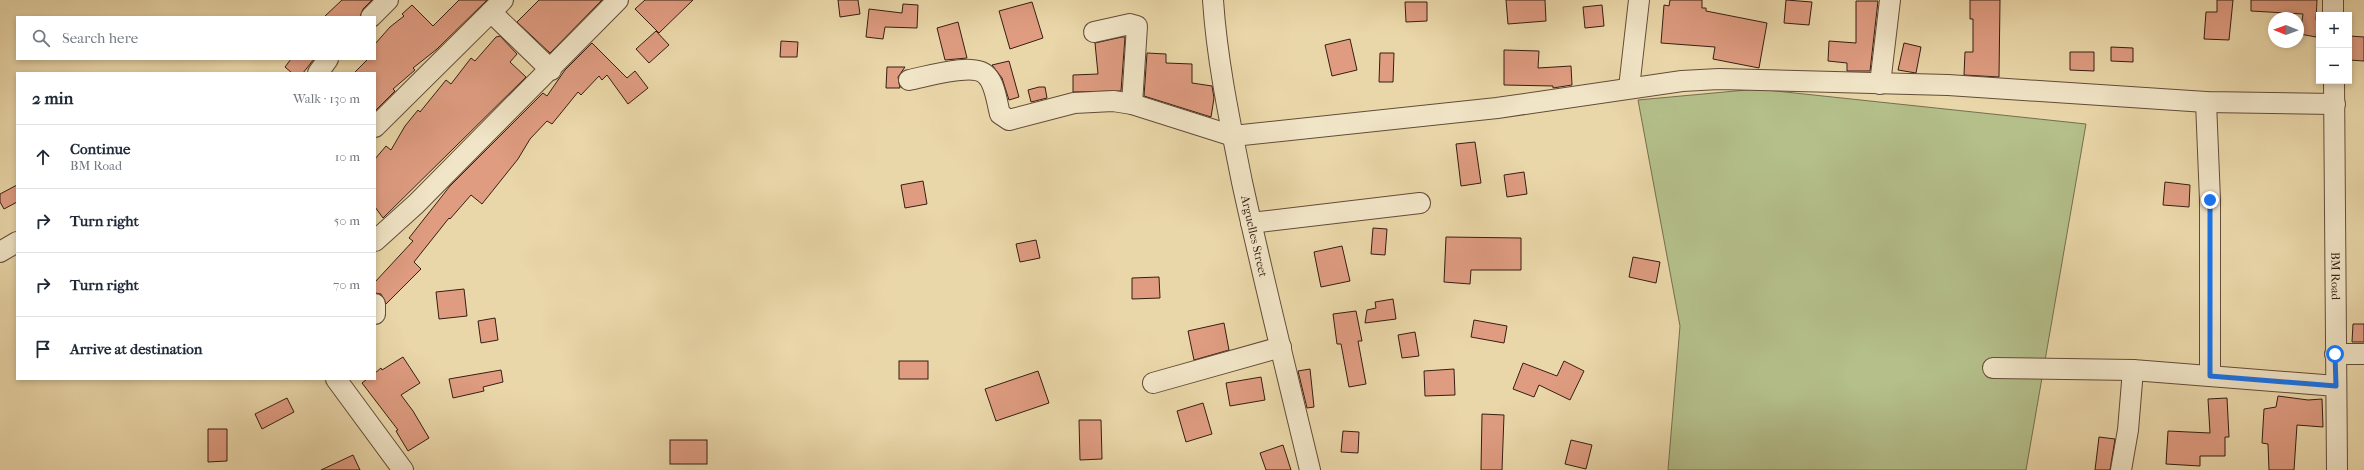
<!DOCTYPE html>
<meta charset="utf-8">
<style>
body{margin:0;font-family:"IM FELL French Canon",serif;background:#f2f2f3;color:#1f2937}
.controls{position:absolute;right:12px;top:12px;display:grid;overflow:hidden;border-radius:0px;box-shadow:0 2px 6px #0003}
.controls button{width:36px;height:36px;display:grid;place-items:center;padding:0;border:0;border-bottom:1px solid #e0e1e3;background:#fff;color:#1f2937;font:20px sans-serif}
.compass{position:absolute;left:2268px;top:12px;width:36px;height:36px;border-radius:50%;background:#fff;box-shadow:0 2px 6px #0003;rotate:271deg}
.stop{position:absolute;width:12px;height:12px;margin:-9px;border:3px solid #1a73e8;border-radius:50%;background:#fff}
.stop.end{background:#1a73e8;border-color:#fff;box-shadow:0 1px 4px #0008}
.list{margin:0;padding:0;list-style:none}
h2{display:flex;justify-content:space-between;align-items:center;height:52px;margin:0;padding:0 16px;font-size:17px}
h2 small{font-size:13px;font-weight:400;color:#747a83}
.list li{display:grid;grid-template-columns:26px 1fr auto;gap:12px;align-items:center;box-sizing:border-box;height:64px;padding:0 16px;border-top:1px solid #e0e1e3}
.list b{display:block;font-size:15px;white-space:nowrap}
.list p{margin:0;font-size:13px;white-space:nowrap;color:#747a83}
.list em{font-size:13px;font-style:normal;color:#747a83}
.icon{flex:none;width:22px;height:22px;fill:none;stroke:currentColor;stroke-width:2;stroke-linecap:round;stroke-linejoin:round}
.map{position:relative;flex:none;width:2364px;height:470px;overflow:hidden}
.search{position:absolute;background:#fff;box-shadow:0 2px 6px #0003;left:16px;top:16px;width:360px;height:44px;display:flex;align-items:center;gap:10px;box-sizing:border-box;padding:0 14px;border-radius:0px;color:#747a83;font-size:15px}
.panel{position:absolute;background:#fff;box-shadow:0 2px 6px #0003;left:16px;top:72px;width:360px;height:308px;border-radius:0px}
.map>svg:first-child{display:block}
.green{fill:#b4bf8a;stroke:#756e4e}
.building{fill:#df9c81;stroke:#361e12}
.lines{fill:none;stroke-linecap:round;stroke-linejoin:round}
.minor-casing{stroke:#634c38;stroke-width:22}
.minor{stroke:#f1e5c7;stroke-width:20}
.route{stroke:#1a73e8;stroke-width:5}
.labels{text-anchor:middle;dominant-baseline:central;stroke-width:3.5;stroke-linejoin:round;paint-order:stroke}
.street-label{font-size:12px;fill:#361e12;stroke:#f1e5c7}
</style>
<div class="map">
<svg width="2364" height="470" viewBox="0 0 2364 470">
<rect width="100%" height="100%" fill="#ead7a9"/>
<filter id="stains"><feTurbulence type="fractalNoise" baseFrequency=".005" numOctaves="4"/><feColorMatrix values="0 0 0 0 .2 0 0 0 0 .09 0 0 0 0 .02 0 0 0 .5 -.17"/></filter>
<radialGradient id="worn" r=".72"><stop offset=".6" stop-color="#630" stop-opacity="0"/><stop offset="1" stop-color="#630" stop-opacity=".3"/></radialGradient>
<path class="green" d="M1757 89 2086 124 2026 470H1668L1680 326 1638 100Z"/>
<g class="building">
<path d="M342 0H372L363 9 360 17H324Z"/>
<path d="M459 0H487L437 49 413 68 415 70 393 89 395 91 375 111V73H354L368 59H375V44L390 27 404 16 402 14 412 5 433 26Z"/>
<path d="M539 0H602L550 53 517 22Z"/>
<path d="M645 0H693L659 33 635 9Z"/>
<path d="M838 0H858L860 14 840 17Z"/>
<path d="M1506 0H1545L1546 21 1508 24Z"/>
<path d="M1670 0H1702V8H1706V11L1767 23 1759 68 1713 59 1715 47 1661 43 1664 5 1669 6Z"/>
<path d="M1786 0 1812 2 1809 25 1784 23Z"/>
<path d="M1970 0H2000L1999 77 1964 75 1965 52H1973V19H1970Z"/>
<path d="M2217 0H2233L2229 40 2204 39 2206 12H2217Z"/>
<path d="M2251 0H2317L2316 20 2319 21 2316 37 2300 34 2303 14 2251 11Z"/>
<path d="M1856 1H1878L1870 71H1847V63L1828 61 1829 41 1856 43Z"/>
<path d="M1032 2 1043 38 1010 49 999 11Z"/>
<path d="M1405 2H1427V21L1406 22Z"/>
<path d="M903 4 918 5 917 28 885 27 883 39 866 37 869 9 902 13Z"/>
<path d="M1602 5 1604 26 1585 28 1583 7Z"/>
<path d="M958 22 967 58 945 60 937 28Z"/>
<path d="M656 31 669 45 649 63 636 49Z"/>
<path d="M500 36 517 54 510 62 526 77 383 218 375 207V159L386 146 391 150 405 126 418 110 420 112 446 80 451 84 471 58 475 61 496 37Z"/>
<path d="M2350 36 2364 37V61L2349 60Z"/>
<path d="M1122 37H1125L1121 91 1073 92V75L1098 74 1095 43Z"/>
<path d="M1350 39 1357 70 1332 76 1325 45Z"/>
<path d="M781 41 798 42 797 57H780Z"/>
<path d="M592 43 627 78 635 71 648 88 628 104 607 75 602 80 599 76 581 95 578 92 552 124 547 121 530 139 518 159 482 204 471 195 450 219 449 218 414 262 421 269 386 304 381 294 375 293V282L413 241 409 238 450 186 543 93 547 96 565 70Z"/>
<path d="M1904 43 1921 47 1916 73 1898 70Z"/>
<path d="M2111 47 2133 48V62L2111 61Z"/>
<path d="M1504 50 1539 51 1538 68 1571 66 1572 85 1553 88V86L1504 85Z"/>
<path d="M2070 52H2094V71L2070 70Z"/>
<path d="M1147 53 1166 54V63L1192 64V83L1212 86 1214 98 1211 117 1144 96Z"/>
<path d="M1380 53H1394L1393 82H1379Z"/>
<path d="M291 59H314L303 73H292L285 67Z"/>
<path d="M1009 61 1019 97 1009 100 1002 78 992 65Z"/>
<path d="M887 67H905L898 77 900 88H886Z"/>
<path d="M1039 87H1045L1047 98 1031 102 1028 90Z"/>
<path d="M1475 142 1481 183 1461 186 1456 144Z"/>
<path d="M1524 172 1527 194 1507 197 1504 175Z"/>
<path d="M923 181 927 204 905 208 901 185Z"/>
<path d="M2165 182 2190 185 2189 207 2163 205Z"/>
<path d="M17 185V202L4 209 0 202V194Z"/>
<path d="M1373 228 1387 229 1385 255 1371 254Z"/>
<path d="M1446 237 1521 238V270H1471L1470 284 1444 282Z"/>
<path d="M1036 240 1040 258 1020 262 1016 244Z"/>
<path d="M1342 246 1350 281 1321 287 1314 252Z"/>
<path d="M1633 257 1660 262 1656 283 1629 277Z"/>
<path d="M1159 277 1160 298 1132 299V278Z"/>
<path d="M464 289 467 316 439 319 436 292Z"/>
<path d="M1393 299 1396 319 1365 323 1367 310 1376 308 1375 302Z"/>
<path d="M1356 311 1362 341H1358L1366 384 1349 387 1341 344H1337L1333 314Z"/>
<path d="M495 318 498 340 481 343 478 321Z"/>
<path d="M1474 320 1507 326 1504 343 1471 337Z"/>
<path d="M1224 323 1229 350 1194 360 1188 331Z"/>
<path d="M2353 324H2364V342H2352Z"/>
<path d="M1415 332 1419 356 1402 358 1398 335Z"/>
<path d="M403 357 420 383 401 395 413 411 429 438 408 451 396 431 398 430 362 383 367 379H375V373L381 368 382 370Z"/>
<rect x="899" y="361" width="29" height="18"/>
<path d="M1564 361 1584 371 1570 400 1539 385 1534 397 1513 389 1523 363 1557 376Z"/>
<path d="M1310 369 1314 407 1307 408 1298 371Z"/>
<path d="M1454 369 1455 395 1425 396 1424 371Z"/>
<path d="M501 370 503 382 483 387 484 391 453 398 449 379Z"/>
<path d="M1038 371 1049 403 996 421 985 389Z"/>
<path d="M1261 377 1265 400 1230 406 1226 383Z"/>
<path d="M2278 396 2308 400 2322 399 2323 427 2297 425 2294 470H2269L2268 444 2262 443 2264 409 2276 407Z"/>
<path d="M287 398 294 412 262 429 255 414Z"/>
<path d="M2227 398 2229 437H2225V456H2200V466L2166 464 2168 431 2210 433 2208 399Z"/>
<path d="M1203 403 1212 434 1186 442 1177 411Z"/>
<path d="M1482 414 1504 415 1502 470H1481Z"/>
<path d="M1079 420H1101L1102 459 1080 460Z"/>
<path d="M208 429H227V461L208 462Z"/>
<path d="M1343 431 1359 432 1358 453 1341 452Z"/>
<path d="M2099 437 2115 439 2110 470H2095Z"/>
<rect x="670" y="440" width="37" height="24"/>
<path d="M1571 440 1592 445 1586 469 1565 464Z"/>
<path d="M1283 445 1291 470H1266L1260 453Z"/>
<path d="M353 455 360 470H321Z"/>
</g>
<g class="lines">
<defs>
<g id="minor">
<path id="s1" d="M1213 0C1217 61 1230 122 1242 182 1263 278 1287 374 1310 470"/>
<path d="M2333 0V15"/>
<path d="M491 12 551 70"/>
<path d="M371 17 388 0"/>
<path d="M1094 32 1130 24 1137 26 1132 104"/>
<path d="M318 73 328 59"/>
<path d="M909 80C926 77 975 61 987 76 995 84 997 103 1000 114L1009 120 1074 103 1113 101 1132 104 1233 136 1497 108 1682 81 1719 79 1948 85 2206 102 2335 104"/>
<path id="s2" d="M2334 81 2337 470"/>
<path d="M1880 84 1890 0"/>
<path d="M1629 88 1639 0"/>
<path d="M2206 102 2210 200V376"/>
<path d="M375 127 503 0"/>
<path d="M1251 223 1420 203"/>
<path d="M375 241 416 204 618 0"/>
<path d="M0 252 17 242"/>
<path d="M375 304V314"/>
<path d="M2335 354H2364"/>
<path d="M1993 368 2133 370 2336 386"/>
<path d="M336 379 403 470"/>
<path d="M1153 383 1281 347"/>
<path d="M2121 470 2128 430 2133 370"/>
</g>
</defs>
<use href="#minor" class="minor-casing"/>
<use href="#minor" class="minor"/>
</g>
<g class="lines">
<path class="route" d="M2210 200V376L2336 386 2335 354"/>
</g>
<g class="labels">
<g class="street-label">
<text stroke="none"><textPath href="#s1" startOffset="240">Arguelles Street</textPath></text>
<text stroke="none"><textPath href="#s2" startOffset="195">BM Road</textPath></text>
</g>
</g>
<rect width="100%" height="100%" filter="url(#stains)"/>
<rect width="100%" height="100%" fill="url(#worn)"/>
</svg>
<div class="controls">
<button>+</button>
<button>−</button>
</div>
<svg class="compass" viewBox="-18 -18 36 36"><path d="M0-13l5 13h-10z" fill="#e53935"/><path d="M0 13l5-13h-10z" fill="#747a83"/></svg>
<div class="stop" style="left:2335px;top:354px"></div>
<div class="stop end" style="left:2210px;top:200px"></div>
<div class="search"><svg class="icon" aria-label="search" viewBox="0 0 24 24"><circle cx="10" cy="10" r="6"/><path d="M15 15l6 6"/></svg>Search here</div>
<section class="panel">
<h2>2 min<small>Walk · 130 m</small></h2>
<ul class="list">
<li><svg class="icon" aria-label="ahead" viewBox="0 0 24 24"><path d="M12 20V5M6 11l6-6 6 6"/></svg><div><b>Continue</b><p>BM Road</p></div><em>10 m</em></li>
<li><svg class="icon" aria-label="right" viewBox="0 0 24 24"><path d="M7 20v-9h11M14 6l5 5-5 5"/></svg><div><b>Turn right</b></div><em>50 m</em></li>
<li><svg class="icon" aria-label="right" viewBox="0 0 24 24"><path d="M7 20v-9h11M14 6l5 5-5 5"/></svg><div><b>Turn right</b></div><em>70 m</em></li>
<li><svg class="icon" aria-label="arrive" viewBox="0 0 24 24"><path d="M6 21V4h12l-3 4 3 4H6"/></svg><div><b>Arrive at destination</b></div></li>
</ul>
</section>
</div>
